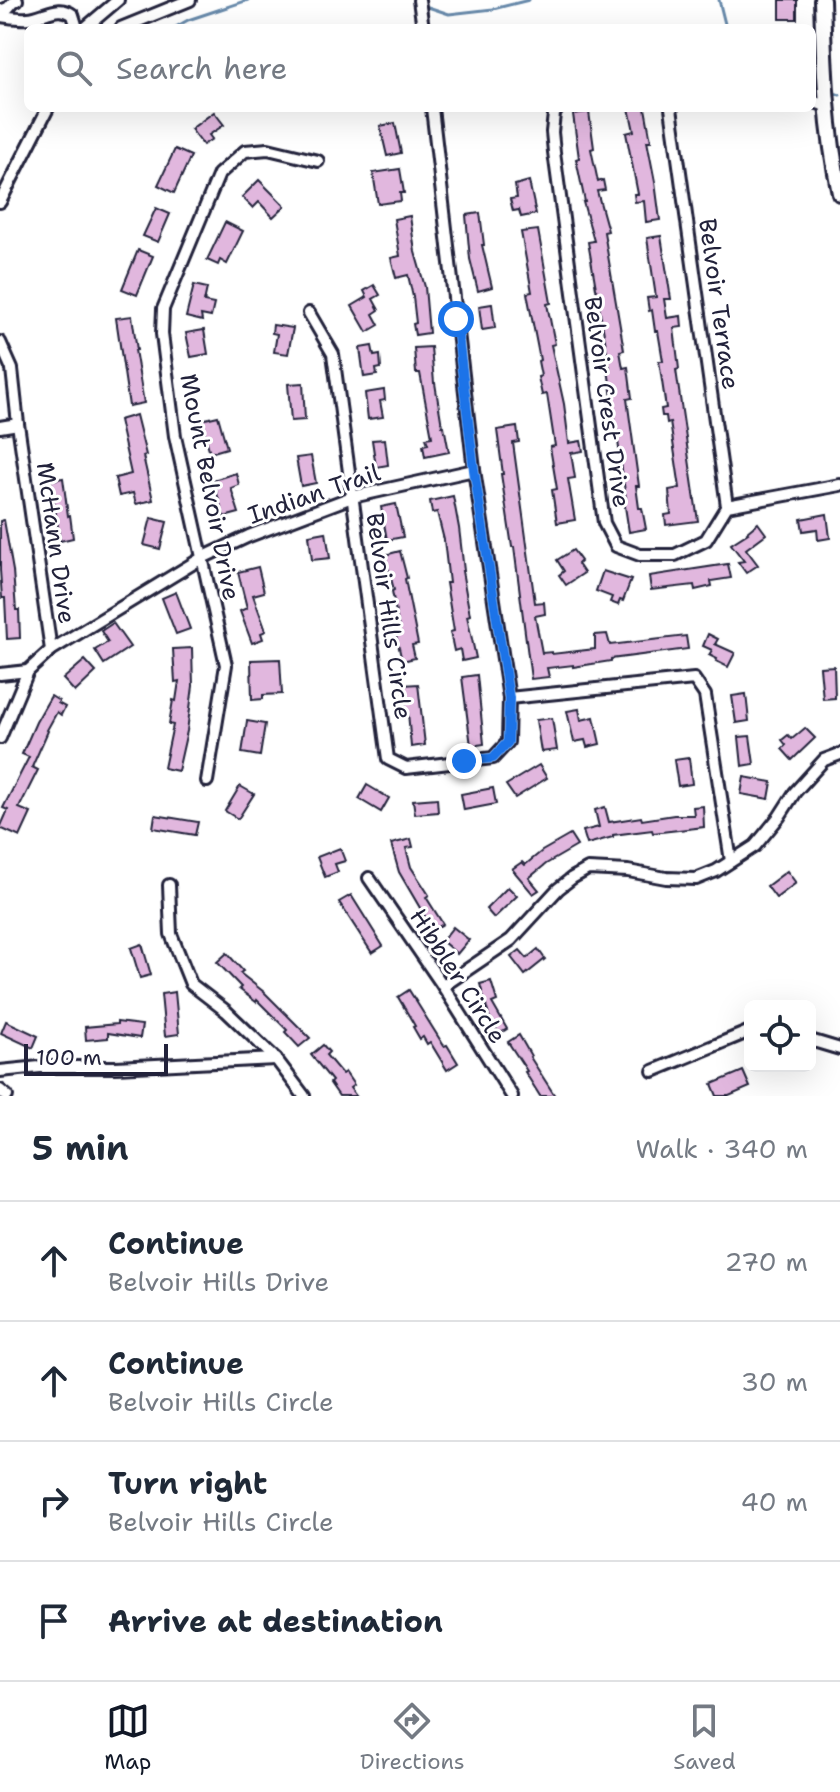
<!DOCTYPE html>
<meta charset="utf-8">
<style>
body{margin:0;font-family:"Shantell Sans",sans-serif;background:#f2f2f3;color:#1f2937}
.controls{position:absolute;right:24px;bottom:24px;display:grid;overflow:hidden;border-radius:12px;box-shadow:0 8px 32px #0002}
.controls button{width:72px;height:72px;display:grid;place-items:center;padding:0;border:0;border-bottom:2px solid #e0e1e3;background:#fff;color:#1f2937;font:40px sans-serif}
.scale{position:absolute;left:24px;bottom:20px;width:144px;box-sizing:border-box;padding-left:8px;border:4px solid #22223b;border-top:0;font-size:22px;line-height:28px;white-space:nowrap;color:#22223b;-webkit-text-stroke:6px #fff;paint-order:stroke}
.stop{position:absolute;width:24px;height:24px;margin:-18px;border:6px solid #1a73e8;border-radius:50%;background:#fff}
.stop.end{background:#1a73e8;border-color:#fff;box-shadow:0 2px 8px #0008}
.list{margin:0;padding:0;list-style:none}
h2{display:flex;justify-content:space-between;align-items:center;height:104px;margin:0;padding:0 32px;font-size:34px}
h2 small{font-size:26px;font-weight:400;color:#747a83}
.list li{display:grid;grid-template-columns:52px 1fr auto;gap:24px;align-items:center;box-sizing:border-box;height:120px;padding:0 32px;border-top:2px solid #e0e1e3}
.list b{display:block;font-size:30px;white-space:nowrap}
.list p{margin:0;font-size:26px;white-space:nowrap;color:#747a83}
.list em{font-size:26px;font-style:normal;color:#747a83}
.icon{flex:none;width:44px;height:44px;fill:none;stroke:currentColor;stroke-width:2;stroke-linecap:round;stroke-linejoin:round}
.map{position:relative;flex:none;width:840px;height:1096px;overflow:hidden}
.search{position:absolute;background:#fff;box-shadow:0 8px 32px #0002;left:24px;right:24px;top:24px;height:88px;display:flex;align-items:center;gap:20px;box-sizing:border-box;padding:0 28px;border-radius:12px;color:#747a83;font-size:30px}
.sheet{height:584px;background:#fff}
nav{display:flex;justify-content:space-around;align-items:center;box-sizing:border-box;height:112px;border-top:2px solid #e0e1e3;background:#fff;font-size:22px;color:#747a83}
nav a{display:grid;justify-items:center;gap:4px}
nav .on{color:#111827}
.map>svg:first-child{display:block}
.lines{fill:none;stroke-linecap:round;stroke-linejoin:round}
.stream{stroke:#688aab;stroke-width:3}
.building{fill:#e1b7de;stroke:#22223b;stroke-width:2}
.minor-casing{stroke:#22223b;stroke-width:16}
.tertiary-casing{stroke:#22223b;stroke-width:20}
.minor{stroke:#fff;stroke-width:10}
.tertiary{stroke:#fff;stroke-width:14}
.route{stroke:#1a73e8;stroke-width:10}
.labels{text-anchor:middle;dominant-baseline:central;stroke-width:6;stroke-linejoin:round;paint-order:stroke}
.street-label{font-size:24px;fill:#22223b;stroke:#fff}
</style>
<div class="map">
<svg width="840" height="1096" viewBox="0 0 840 1096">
<rect width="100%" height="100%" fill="#fff"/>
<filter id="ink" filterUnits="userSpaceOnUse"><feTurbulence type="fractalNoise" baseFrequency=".0125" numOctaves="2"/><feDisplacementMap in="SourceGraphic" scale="16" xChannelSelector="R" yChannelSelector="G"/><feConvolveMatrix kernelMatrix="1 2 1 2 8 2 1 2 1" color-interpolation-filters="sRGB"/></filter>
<g filter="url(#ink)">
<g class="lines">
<g class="stream">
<path d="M719 0 726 28"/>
<path d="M422 5 449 14 493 9 529 0"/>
<path d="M174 28 188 20 248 0"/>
<path d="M831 92 840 95"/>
</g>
</g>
<g class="building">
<rect x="780" y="0" width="17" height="19"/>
<path d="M629 108H645L651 141H647L655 182 660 220 646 222 644 201 635 202 634 194H638L626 133 634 131Z"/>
<path d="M214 112 224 125 209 135 212 139 203 145 191 129Z"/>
<path d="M589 112 594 148 591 149 598 182 603 180 605 190 597 191 608 231 604 232 624 350 620 351 623 368 628 367 632 398 627 399 639 486H636L639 508H642L646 529 629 532 624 500 626 499 608 369H610L588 242 594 241 583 202H585L576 159 579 158 573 114Z"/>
<path d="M395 123 401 153 387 156 380 126Z"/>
<path d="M175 149 191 156 174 193 158 185Z"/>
<path d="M400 169 404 193H400L401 201 378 204 373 173Z"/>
<path d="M259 180 285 206 273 217 259 202 253 208 242 197Z"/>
<path d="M529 181 536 214 521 217 519 210 513 211 510 199 517 198 515 185Z"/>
<path d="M156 208 170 214 158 242 143 236Z"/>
<path d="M480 213 484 245H482L492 287 478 291 470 259 466 215Z"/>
<path d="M410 216 415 252 425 287 429 333 415 335 413 324 416 323 413 297 408 275 396 278 391 258 400 256 394 219Z"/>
<path d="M225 222 243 231 227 264 220 260 218 265 207 260Z"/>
<path d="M538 230 551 303 547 304 555 344 551 345 564 404 569 443 581 441 583 451 571 453 575 478 568 479 575 520 557 523 552 490 557 489 550 447 555 446 547 394 542 395 538 377 541 376 538 361 540 360 527 293 532 292 521 232Z"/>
<path d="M661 236 671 299H664L667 318 681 316 682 327 674 328 679 369 676 370 698 521 666 525 665 515 671 514 669 490 680 488 670 422 667 423 666 416H662L661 409 666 408 659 361H663L658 331H655L652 310 649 311 647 298 656 297 647 238Z"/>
<path d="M138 250 153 256 137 295 122 289Z"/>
<path d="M194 285 207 288 204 302 214 304 211 317 201 315 202 321 186 317Z"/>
<path d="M374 285 380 295 373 299 379 310 373 314 379 325 367 332 352 306 367 297 364 291Z"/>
<path d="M492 304 495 328 482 330 479 306Z"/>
<path d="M132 316 137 350H135L144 403 129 406 116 318Z"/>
<path d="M273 325 293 328 288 354 274 352 277 334 272 333Z"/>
<path d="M204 330 208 354 191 357 186 333Z"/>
<path d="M372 346 374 356 380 355 381 368 376 369 377 375 364 377 360 348Z"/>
<path d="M431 347 434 383H435L442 426H444L449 452 425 457 423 445 428 444 426 438 432 437 420 373H416L414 348Z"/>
<path d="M303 383 305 420 291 421 288 384Z"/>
<path d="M384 390 385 400 380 401 383 417 368 419 365 393Z"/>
<path d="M136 415 146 455 143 456 153 500 136 504 133 493 119 496 115 478 131 474 119 420Z"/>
<path d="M218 416 227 448 210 453 201 420Z"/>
<path d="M517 427 519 442 513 443 535 603 544 602 545 614 535 616 542 653 552 652V654L595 649V635L607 634 610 645 686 636 688 649 611 659V661L573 667V665L547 668 549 677 531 679 514 547H512L501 474H503L497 430Z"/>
<path d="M385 439 388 465 376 467 372 440Z"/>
<path d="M311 456 316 483 301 486 296 458Z"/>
<path d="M236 473 239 485 231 488 239 513 224 517 213 480Z"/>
<path d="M63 478 68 516 70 515 73 538 60 541 51 480Z"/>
<path d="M453 496 459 528 464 571H462L470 615 467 616 476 658 462 661 460 649 454 651 450 632 454 631 446 583H449L444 540 437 512 432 513 430 501Z"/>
<path d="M396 504 403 537 387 540 381 507Z"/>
<path d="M827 514 830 538 818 540 817 529 803 531 801 519Z"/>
<path d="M151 518 167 522 160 549 144 545Z"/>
<path d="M4 520 13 571 16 610H19L20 638 7 639 5 598H2L0 570V521Z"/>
<path d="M758 523 766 534 746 549 758 565 746 573 738 562 744 561 731 544 748 533 747 532Z"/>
<path d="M326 532 330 558 312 560 309 535Z"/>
<path d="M573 550 581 561 578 564 584 573 566 585 559 575 564 571 557 560Z"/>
<path d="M400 551 407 578 405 579 418 644 412 645 415 658 402 661 396 635 400 634 392 591 394 590 385 555Z"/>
<path d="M728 564 731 578 711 581 712 586 695 590 694 585 651 590 649 576Z"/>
<path d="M258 567 264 592 253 595 266 631 261 633 263 639 252 643 240 611 247 608 238 572Z"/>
<path d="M603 571 631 580 623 601 620 600 618 605 610 602 612 597 596 591Z"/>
<path d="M176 592 190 629 176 634 162 598Z"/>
<path d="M113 623 130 647 104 664 95 650 108 642 101 631Z"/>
<path d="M708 634 718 639 715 644 735 653 728 667 716 661 717 659 709 655 712 650 703 646Z"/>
<path d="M192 648 193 686 187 731 178 771 164 768 173 725 169 724 173 700 176 701 179 681 175 682 173 649Z"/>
<path d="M280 659 282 694 263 695V699L252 700 251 660Z"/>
<path d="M85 660 96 672 75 692 63 679Z"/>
<path d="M834 666 835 698 823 699 820 667Z"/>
<path d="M477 675 484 744 471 746 462 677Z"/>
<path d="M418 684 425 745 411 747 408 712H406L403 685Z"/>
<path d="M746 694 749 721 736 723 732 696Z"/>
<path d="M51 696 59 701 58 703 65 707 61 715 57 712 47 730 48 731 32 767 38 770 19 808 31 813 20 837 0 828 8 810 3 808 29 757 22 754 36 722Z"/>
<path d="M579 709 581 720 594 717 600 744 587 747 585 740 574 742 567 711Z"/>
<path d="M552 718 557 750 541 752 536 720Z"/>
<path d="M247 721 265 724 260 756 242 753Z"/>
<path d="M805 728 815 738 792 760 782 749 786 745 782 740 788 735 792 739Z"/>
<path d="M750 736 754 764 742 766 739 737Z"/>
<path d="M689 758 692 784 678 786 674 760Z"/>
<path d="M539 765 547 778 515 798 506 785Z"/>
<path d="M744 777 772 782 769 799 741 794Z"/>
<path d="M367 785 389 798 381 812 359 799Z"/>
<path d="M240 786 254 794 238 819 225 811Z"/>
<path d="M493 788 496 804 464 810 461 794Z"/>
<path d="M437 798 438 812 415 814 413 800Z"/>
<path d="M703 806 704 827 653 833 652 830 613 835V837L587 844 583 831 599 827 595 810 605 807 609 822 641 817 642 820 674 815H694L693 807Z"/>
<path d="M155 815 198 822 195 835 153 828Z"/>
<path d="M570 835 577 846 546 864 529 878 539 890 533 894 512 869 522 862 525 865 542 851Z"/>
<path d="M411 839 413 847 406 848 411 867 429 895 426 897 443 924 433 930 399 872 391 844Z"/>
<path d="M340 848 345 861 335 864 338 872 325 877 317 857Z"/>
<path d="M787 871 796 883 776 898 767 886Z"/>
<path d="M508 887 517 896 494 918 486 909Z"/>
<path d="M351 895 383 946 372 953 339 902Z"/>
<path d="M453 927 469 940 457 954 442 941Z"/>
<path d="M142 944 151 975 140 978 131 948Z"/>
<path d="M538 949 545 959 525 975 511 957 520 950 527 958Z"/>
<path d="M227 953 243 971 240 973 264 992 310 1038 299 1047 285 1032 287 1030 257 1000 256 1002 239 989 241 987 217 962Z"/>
<path d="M491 981 497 1001 492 1003 507 1029 499 1034 489 1016 480 984Z"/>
<path d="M409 990 444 1046 447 1045 458 1063 447 1070 430 1042 427 1044 423 1037 420 1039 413 1027 415 1026 398 997Z"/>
<path d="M175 992 179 1034 165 1036 161 994Z"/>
<path d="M6 1021 38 1036 33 1048 1 1033Z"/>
<path d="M117 1022 142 1025 140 1038 108 1033V1038L86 1040 85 1027 117 1024Z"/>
<path d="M519 1035 531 1056 530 1057 555 1096H540L525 1072 527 1071 508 1042Z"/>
<path d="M323 1045 329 1052 326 1055 342 1074 345 1072 354 1085 350 1088 356 1096H339L330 1083 332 1081 311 1055Z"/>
<path d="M743 1071 750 1087 729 1096H717L712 1084Z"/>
</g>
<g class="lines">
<defs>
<g id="minor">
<path d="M419 0 423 28"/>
<path d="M0 11 8 8 14 1 17 0"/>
<path d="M0 16C9 17 19 19 28 18 44 17 58 3 73 15L77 28"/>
<path d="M85 28 118 0"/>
<path d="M121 28 190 0"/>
<path d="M812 101 826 106"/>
<path d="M558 108 554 114 552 132 554 152 604 523 616 546 640 555H675L706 540 727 506 840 485"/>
<path d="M671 108 727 506"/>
<path d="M0 202 48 108"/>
<path d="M309 313 333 354 388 759 406 768 493 758 508 742 509 698 474 470 432 108"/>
<path d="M0 342 12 369 18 424 51 650 28 671 0 738"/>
<path d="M0 427 18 424"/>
<path d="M51 650 202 558 249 536 352 497 474 470"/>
<path d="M0 674 28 671"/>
<path d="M509 698 694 679 705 695 731 861"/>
<path d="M207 781 226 665 175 436 162 334 163 309 219 174 245 151 268 149 318 161"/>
<path d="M369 878 443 986 512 1096"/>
<path d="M169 885 171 934 191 984 226 1011 276 1059 304 1096"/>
<path d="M443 986 511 940 558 889 572 878 588 869 628 871 666 878 696 879 716 871 755 846 779 817 795 792 824 760 840 754"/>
<path d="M810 1040 840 1049"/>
<path d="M0 1071 40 1067H116L276 1059"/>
<path d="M653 1071 750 1031"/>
<path d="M0 1090 7 1096"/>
</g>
<path id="tertiary" d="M822 0C824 65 826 129 840 193"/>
</defs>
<use href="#minor" class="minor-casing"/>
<use href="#tertiary" class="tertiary-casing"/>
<use href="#minor" class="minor"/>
<use href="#tertiary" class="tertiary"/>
</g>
</g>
<g class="lines" filter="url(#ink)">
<path class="route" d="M456 319 474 470 509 698 508 742 493 758 464 761"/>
</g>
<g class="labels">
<g class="street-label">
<text transform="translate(719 304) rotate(82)">Belvoir Terrace</text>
<text transform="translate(607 402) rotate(82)">Belvoir Crest Drive</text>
<text transform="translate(210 487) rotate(79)">Mount Belvoir Drive</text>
<text transform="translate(314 494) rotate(-19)">Indian Trail</text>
<text transform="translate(56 543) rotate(82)">McHann Drive</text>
<text transform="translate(389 616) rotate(82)">Belvoir Hills Circle</text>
<text transform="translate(458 976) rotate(57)">Hibbler Circle</text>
</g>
</g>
</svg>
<div class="controls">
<button><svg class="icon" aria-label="locate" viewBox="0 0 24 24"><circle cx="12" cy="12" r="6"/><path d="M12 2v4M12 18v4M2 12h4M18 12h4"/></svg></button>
</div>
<div class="scale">100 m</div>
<div class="stop" style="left:456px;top:319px"></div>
<div class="stop end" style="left:464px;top:761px"></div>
<div class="search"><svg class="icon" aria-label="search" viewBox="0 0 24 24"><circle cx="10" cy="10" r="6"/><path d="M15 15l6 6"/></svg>Search here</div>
</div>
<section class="sheet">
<h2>5 min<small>Walk · 340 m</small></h2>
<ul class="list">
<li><svg class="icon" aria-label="ahead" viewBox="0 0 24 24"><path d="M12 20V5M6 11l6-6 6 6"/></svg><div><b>Continue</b><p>Belvoir Hills Drive</p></div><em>270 m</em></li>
<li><svg class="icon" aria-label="ahead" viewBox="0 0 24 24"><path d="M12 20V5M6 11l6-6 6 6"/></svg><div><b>Continue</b><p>Belvoir Hills Circle</p></div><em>30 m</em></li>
<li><svg class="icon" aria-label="right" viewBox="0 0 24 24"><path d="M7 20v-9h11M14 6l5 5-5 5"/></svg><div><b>Turn right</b><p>Belvoir Hills Circle</p></div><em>40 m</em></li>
<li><svg class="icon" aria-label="arrive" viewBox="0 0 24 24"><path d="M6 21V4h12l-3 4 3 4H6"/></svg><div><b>Arrive at destination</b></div></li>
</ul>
</section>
<nav>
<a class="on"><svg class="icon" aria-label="map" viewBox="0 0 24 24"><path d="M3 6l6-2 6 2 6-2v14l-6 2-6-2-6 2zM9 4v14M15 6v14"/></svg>Map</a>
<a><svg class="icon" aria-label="directions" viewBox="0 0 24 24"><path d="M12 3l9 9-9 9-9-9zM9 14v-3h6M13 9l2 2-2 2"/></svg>Directions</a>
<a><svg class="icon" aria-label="saved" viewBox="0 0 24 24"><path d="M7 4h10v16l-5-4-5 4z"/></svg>Saved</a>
</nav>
